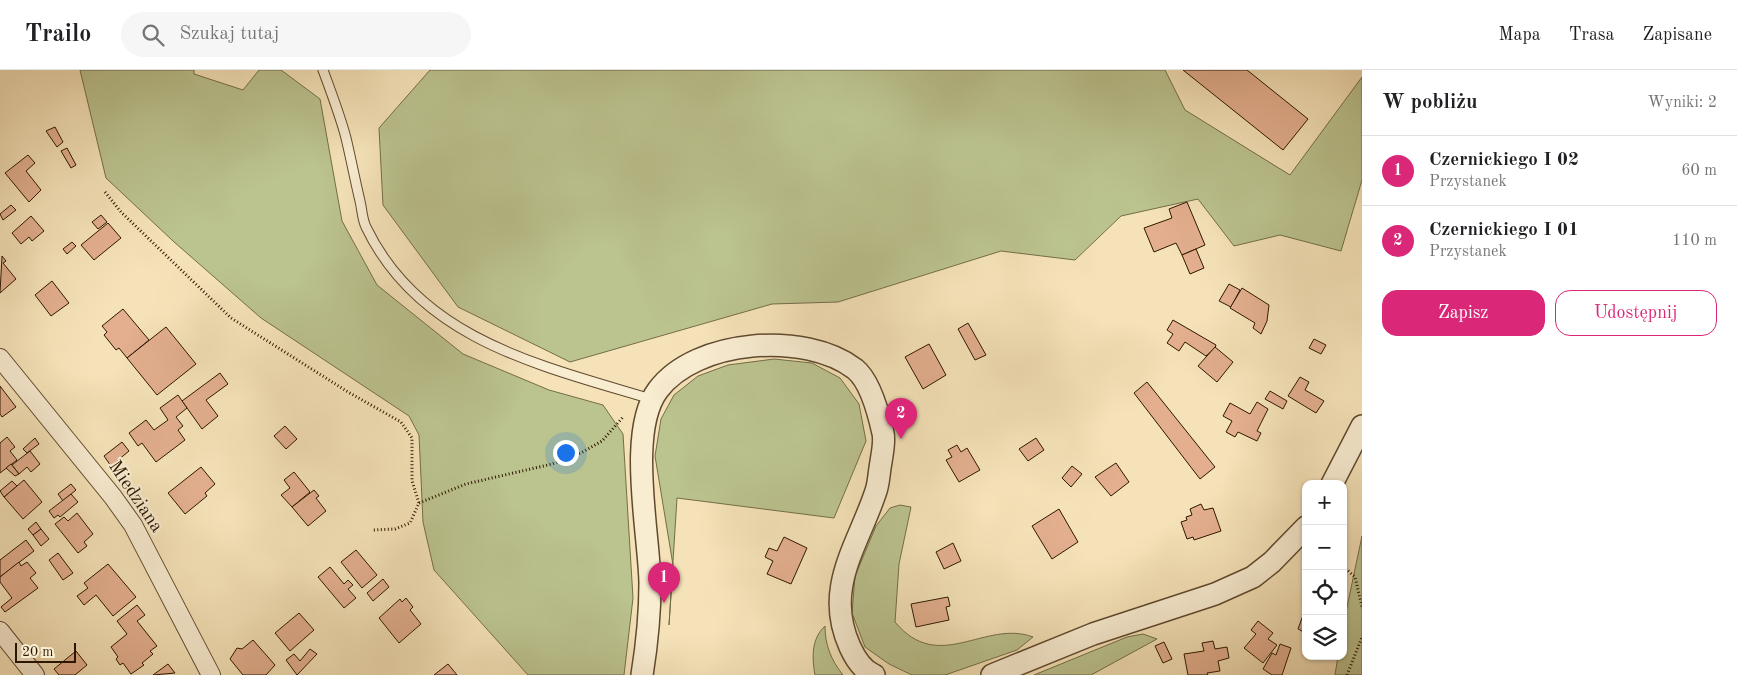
<!DOCTYPE html>
<html lang="pl">
<meta charset="utf-8">
<style>
body{margin:0;font-family:"Old Standard TT",serif;background:#f6f6f6;color:#202124}
.controls{position:absolute;right:15px;bottom:15px;display:grid;overflow:hidden;border-radius:10px;box-shadow:0 1px 4px #0004}
.controls button{width:45px;height:45px;display:grid;place-items:center;padding:0;border:0;border-bottom:1px solid #e0e0e0;background:#fff;color:#202124;font:25px sans-serif}
.scale{position:absolute;left:15px;bottom:12px;width:61px;box-sizing:border-box;padding-left:5px;border:2px solid #2e1700;border-top:0;font-size:14px;line-height:18px;white-space:nowrap;color:#2e1700;-webkit-text-stroke:4px #f8ecd1;paint-order:stroke}
.you{position:absolute;left:565px;top:382px;width:18px;height:18px;margin:-12px;border:4px solid #fff;border-radius:50%;background:#1a73e8;box-shadow:0 0 0 8px #1a73e833}
.badge{display:grid;place-items:center;width:32px;height:32px;border-radius:50%;background:#db2777;color:#fff;font-size:16px;font-weight:700}
.pin{position:absolute;translate:-50% -41px;filter:drop-shadow(0 1px 2px #0008)}
.pin::after{content:'';position:absolute;top:26px;width:18px;height:15px;background:inherit;clip-path:polygon(0 0,100% 0,50% 100%)}
.list{margin:0;padding:0;list-style:none}
h2{display:flex;justify-content:space-between;align-items:center;height:65px;margin:0;padding:0 20px;font-size:21px}
h2 small{font-size:16px;font-weight:400;color:#757577}
.list li{display:grid;grid-template-columns:32px 1fr auto;gap:15px;align-items:center;box-sizing:border-box;height:70px;padding:0 20px;border-top:1px solid #e0e0e0}
.list b{display:block;font-size:19px;white-space:nowrap}
.list p{margin:0;font-size:16px;white-space:nowrap;color:#757577}
.list em{font-size:16px;font-style:normal;color:#757577}
.actions{display:flex;gap:10px;padding:15px 20px}
.actions a{flex:1;padding:11px 0;border:1px solid #db2777;border-radius:15px;text-align:center;font-size:18px;color:#db2777}
.actions .main{background:#db2777;color:#fff}
.icon{flex:none;width:28px;height:28px;fill:none;stroke:currentColor;stroke-width:2;stroke-linecap:round;stroke-linejoin:round}
.map{position:relative;flex:none;width:1362px;height:605px;overflow:hidden}
header{display:flex;align-items:center;gap:30px;box-sizing:border-box;height:70px;padding:0 25px;background:#fff;border-bottom:1px solid #e0e0e0}
header strong{font-size:24px}
nav{display:flex;gap:28px;margin-inline-start:auto;font-size:18px}
.search{width:350px;height:45px;background:#f6f6f6;display:flex;align-items:center;gap:12px;box-sizing:border-box;padding:0 18px;border-radius:28px;color:#757577;font-size:19px}
main{display:flex}
aside{flex:1;background:#fff}
.map>svg:first-child{display:block}
.green{fill:#bbc38f;stroke:#746d48}
.building{fill:#e3af8f;stroke:#2e1700}
.lines{fill:none;stroke-linecap:round;stroke-linejoin:round}
.service-casing{stroke:#604a2e;stroke-width:11}
.minor-casing{stroke:#604a2e;stroke-width:20}
.tertiary-casing{stroke:#604a2e;stroke-width:24}
.path{stroke:#2e1700;stroke-width:3;stroke-dasharray:1 2.5;stroke-linecap:butt}
.service{stroke:#f8ecd1;stroke-width:9}
.minor{stroke:#f8ecd1;stroke-width:18}
.tertiary{stroke:#f8ecd1;stroke-width:21}
.labels{text-anchor:middle;dominant-baseline:central;stroke-width:4.5;stroke-linejoin:round;paint-order:stroke}
.street-label{font-size:19px;fill:#2e1700;stroke:#f8ecd1}
</style>
<header>
<strong>Trailo</strong>
<div class="search"><svg class="icon" aria-label="search" viewBox="0 0 24 24"><circle cx="10" cy="10" r="6"/><path d="M15 15l6 6"/></svg>Szukaj tutaj</div>
<nav><a>Mapa</a><a>Trasa</a><a>Zapisane</a></nav>
</header>
<main>
<div class="map">
<svg width="1362" height="605" viewBox="0 0 1362 605">
<rect width="100%" height="100%" fill="#f5e2b8"/>
<filter id="stains"><feTurbulence type="fractalNoise" baseFrequency=".004" numOctaves="4"/><feColorMatrix values="0 0 0 0 .2 0 0 0 0 .09 0 0 0 0 .02 0 0 0 .5 -.17"/></filter>
<radialGradient id="worn" r=".72"><stop offset=".6" stop-color="#630" stop-opacity="0"/><stop offset="1" stop-color="#630" stop-opacity=".3"/></radialGradient>
<g class="green">
<path d="M80 0H194V4L243 20 259 0H281L320 29 342 151 377 215 463 284 549 320 603 335 623 364 633 528 624 605H528L434 500 423 452 419 365 409 346 261 248 173 171 106 108Z"/>
<path d="M430 0H1165L1185 40 1290 105 1362 7V110L1341 181 1280 165 1234 176 1198 129 1121 146 1075 190 1001 181 838 232 772 234 570 292 458 237 383 135 379 58Z"/>
<path d="M774 289 812 293 840 308 859 334 866 371 834 448 677 428 669 555 673 495 655 386 661 349 674 325 698 306 728 295Z"/>
<path d="M900 435 911 437 899 494 895 552C939 605 985 549 1033 567L1017 580 945 605H912L889 594 865 577 852 543 855 506 876 456 890 438Z"/>
<path d="M1362 466V605H1335L1338 586H1343V556Z"/>
<path d="M825 556C825 575 831 590 843 605H815C812 588 811 569 825 556Z"/>
<path d="M1143 564 1157 569 1091 605H1034L1127 567Z"/>
</g>
<g class="building">
<path d="M1183 0H1247L1308 49 1283 80Z"/>
<path d="M55 57 63 72 57 77 46 61Z"/>
<path d="M67 78 76 95 71 98 61 81Z"/>
<path d="M28 85 35 93 26 101 41 120 29 132 5 103Z"/>
<path d="M1187 132 1205 175 1182 185 1176 173 1154 182 1144 158 1172 148 1169 139Z"/>
<path d="M11 135 16 140 3 150 0 144Z"/>
<path d="M101 145 107 152 98 159 92 152Z"/>
<path d="M31 146 44 161 32 171 29 167 21 174 12 163Z"/>
<path d="M108 153 121 168 94 190 81 175Z"/>
<path d="M72 172 76 176 67 184 63 179Z"/>
<path d="M1196 179 1204 198 1190 204 1182 185Z"/>
<path d="M2 186 6 191 3 193 16 209 0 223Z"/>
<path d="M52 211 69 233 51 246 35 225Z"/>
<path d="M1229 214 1240 220 1231 237 1219 231Z"/>
<path d="M1242 218 1269 235 1267 251 1261 264 1253 258 1255 253 1230 238Z"/>
<path d="M123 239 149 270 127 288 119 278 116 280 104 265 107 262 102 256Z"/>
<path d="M1173 250 1216 275 1215 278 1206 286 1185 272 1179 281 1167 273 1173 264 1167 260Z"/>
<path d="M968 253 986 285 975 290 958 259Z"/>
<path d="M166 257 196 294 157 325 127 288Z"/>
<path d="M1314 269 1326 275 1321 284 1309 278Z"/>
<path d="M929 274 946 305 923 319 905 287Z"/>
<path d="M1215 277 1233 292 1217 312 1198 296Z"/>
<path d="M220 303 228 314 206 330 218 346 202 359 182 331Z"/>
<path d="M1300 307 1309 312 1305 320 1324 331 1316 343 1288 326Z"/>
<path d="M1147 312 1215 397 1200 409 1134 323Z"/>
<path d="M0 316 16 337 2 347 0 344Z"/>
<path d="M1270 321 1287 331 1283 339 1265 329Z"/>
<path d="M178 325 187 338 176 347 183 356 178 360 185 370 156 392 142 373 138 376 129 363 146 350 154 360 168 350 160 338Z"/>
<path d="M1257 332 1268 339 1257 361 1261 363 1257 371 1238 362 1235 367 1226 362 1232 351 1223 346 1230 333 1250 344Z"/>
<path d="M285 356 297 369 286 379 274 366Z"/>
<path d="M7 367 15 377 10 381 17 390 0 403V373Z"/>
<path d="M35 368 39 374 27 383 23 379Z"/>
<path d="M1036 368 1044 380 1028 391 1019 379Z"/>
<path d="M122 372 129 381 111 396 104 386Z"/>
<path d="M957 375 961 382 967 378 980 400 959 412 946 390 952 387 948 380Z"/>
<path d="M30 381 40 394 31 402 27 397 19 404 12 395Z"/>
<path d="M1116 393 1129 412 1111 426 1095 407Z"/>
<path d="M11 394 19 404 15 406 6 398Z"/>
<path d="M1072 396 1082 404 1071 417 1062 408Z"/>
<path d="M201 397 215 414 205 423 207 426 185 444 168 423Z"/>
<path d="M294 402 310 422 292 437 281 425 290 418 284 410Z"/>
<path d="M24 410 42 432 23 449 4 427Z"/>
<path d="M12 411 17 416 4 427 0 421Z"/>
<path d="M71 414 76 420 63 431 58 424Z"/>
<path d="M314 420 319 426 316 428 326 441 308 456 292 437Z"/>
<path d="M71 424 78 432 60 447 58 445 54 448 49 441Z"/>
<path d="M1201 434 1204 440 1213 438 1221 461 1194 470 1193 467 1187 469 1181 452 1187 450 1186 447 1192 445 1190 439Z"/>
<path d="M1059 439 1078 472 1052 489 1032 456Z"/>
<path d="M77 443 93 464 84 472 87 476 78 483 55 454 64 447 68 451Z"/>
<path d="M36 452 41 459 33 465 28 459Z"/>
<path d="M41 459 49 469 41 476 33 465Z"/>
<path d="M784 467 807 478 791 514 767 504 773 491 765 487 769 478 777 481Z"/>
<path d="M26 470 34 481 0 507V490Z"/>
<path d="M953 473 961 491 944 499 936 482Z"/>
<path d="M356 480 377 505 362 518 341 492Z"/>
<path d="M58 483 73 503 63 510 49 490Z"/>
<path d="M19 492 21 496 27 492 36 503 30 508 38 518 5 542 1 537 12 528 0 512V507Z"/>
<path d="M108 494 136 527 113 546 96 525 84 535 77 526 88 518 84 513Z"/>
<path d="M330 497 344 514 348 510 353 515 348 519 356 528 344 538 318 507Z"/>
<path d="M383 509 389 517 373 531 367 523Z"/>
<path d="M948 527 950 536 946 537 949 550 916 557 911 534Z"/>
<path d="M406 528 413 537 410 540 421 554 399 573 379 548 400 529 402 532Z"/>
<path d="M137 535 145 545 137 551 157 576 150 581 153 584 142 593 144 595 131 604 123 593 120 595 116 589 118 587 111 577 127 564 117 551Z"/>
<path d="M1306 537V563L1298 559Z"/>
<path d="M299 543 314 560 290 581 275 563Z"/>
<path d="M1258 551 1273 563 1268 569 1277 575 1263 593 1244 578 1256 564 1251 560Z"/>
<path d="M253 570 275 595 266 605H243L230 589 237 578 242 579Z"/>
<path d="M1213 571 1215 579 1227 577 1229 588 1218 591 1220 601 1207 603 1208 605H1188L1184 584 1204 581 1202 573Z"/>
<path d="M1164 572 1172 589 1163 593 1155 576Z"/>
<path d="M1280 574 1291 578 1282 605H1272L1263 599 1272 583 1276 585Z"/>
<path d="M310 579 317 584 297 605 286 590 294 584 300 591Z"/>
<path d="M76 581 87 595 75 605H59L54 599Z"/>
<path d="M168 594 175 603 153 605Z"/>
<path d="M448 594 457 605H434Z"/>
</g>
<g class="lines">
<defs>
<path id="service" d="M323 0C331 22 340 45 346 68 351 89 355 110 360 131 362 139 362 149 366 157 420 270 542 296 651 329"/>
<g id="minor">
<path d="M0 288 113 427 133 455 211 605"/>
<path d="M0 561 35 605"/>
</g>
<g id="tertiary">
<path d="M1332 414 1362 356"/>
<path d="M642 605C647 574 650 544 650 513 649 462 627 361 658 320 696 269 805 261 855 299 870 311 879 345 883 363 885 372 882 384 881 392 879 402 879 412 876 421 858 476 823 518 850 577 855 588 862 600 874 605"/>
<path d="M992 605 1093 564 1215 524 1253 507 1272 492 1306 457"/>
</g>
</defs>
<use href="#service" class="service-casing"/>
<use href="#minor" class="minor-casing"/>
<use href="#tertiary" class="tertiary-casing"/>
<g class="path">
<path d="M105 122 121 142 231 248 348 322 401 352 412 368V411L419 433 410 453 395 459 373 460"/>
<path d="M419 433 466 414 552 394 581 383 602 371 624 346"/>
<path d="M1343 496 1355 507 1362 537"/>
<path d="M1347 605 1362 567"/>
</g>
<use href="#service" class="service"/>
<use href="#minor" class="minor"/>
<use href="#tertiary" class="tertiary"/>
</g>
<g class="labels">
<g class="street-label">
<text transform="translate(135 427) rotate(56)">Miedziana</text>
</g>
</g>
<rect width="100%" height="100%" filter="url(#stains)"/>
<rect width="100%" height="100%" fill="url(#worn)"/>
</svg>
<div class="controls">
<button>+</button>
<button>−</button>
<button><svg class="icon" aria-label="locate" viewBox="0 0 24 24"><circle cx="12" cy="12" r="6"/><path d="M12 2v4M12 18v4M2 12h4M18 12h4"/></svg></button>
<button><svg class="icon" aria-label="layers" viewBox="0 0 24 24"><path d="M12 4l9 5-9 5-9-5zM3 14l9 5 9-5"/></svg></button>
</div>
<div class="scale">20 m</div>
<div class="you"></div>
<div class="pin badge" style="left:664px;top:533px">1</div>
<div class="pin badge" style="left:901px;top:369px">2</div>
</div>
<aside>
<h2>W pobliżu<small>Wyniki: 2</small></h2>
<ul class="list">
<li><span class="badge">1</span><div><b>Czernickiego I 02</b><p>Przystanek</p></div><em>60 m</em></li>
<li><span class="badge">2</span><div><b>Czernickiego I 01</b><p>Przystanek</p></div><em>110 m</em></li>
</ul>
<div class="actions"><a class="main">Zapisz</a><a>Udostępnij</a></div>
</aside>
</main>
